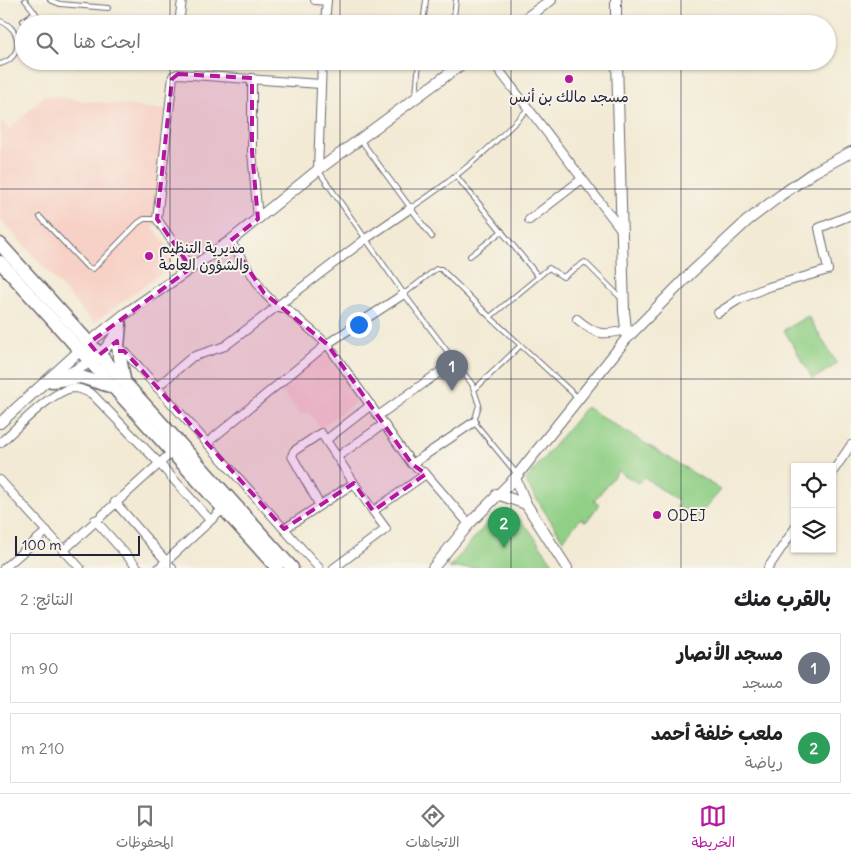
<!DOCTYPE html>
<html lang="ar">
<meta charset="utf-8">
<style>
body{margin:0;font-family:Delius,"Playpen Sans Arabic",sans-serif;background:#f6f6f6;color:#202124;direction:rtl}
.controls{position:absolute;right:15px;bottom:15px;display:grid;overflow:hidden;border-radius:0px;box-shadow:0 1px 4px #0004}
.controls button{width:45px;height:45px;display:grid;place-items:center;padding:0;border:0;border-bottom:1px solid #e0e0e0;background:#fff;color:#202124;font:25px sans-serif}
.scale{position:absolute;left:15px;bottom:12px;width:125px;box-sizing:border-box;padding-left:5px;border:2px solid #22223b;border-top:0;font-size:14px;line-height:18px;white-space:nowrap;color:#22223b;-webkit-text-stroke:4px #f7f3e8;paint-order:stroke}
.you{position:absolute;left:358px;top:324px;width:18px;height:18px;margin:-12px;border:4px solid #fff;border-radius:50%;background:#1a73e8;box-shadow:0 0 0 8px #1a73e833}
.badge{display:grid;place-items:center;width:32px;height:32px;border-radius:50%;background:#b5179e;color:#fff;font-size:16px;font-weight:700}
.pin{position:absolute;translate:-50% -41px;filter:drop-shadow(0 1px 2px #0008)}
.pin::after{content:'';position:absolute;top:26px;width:18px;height:15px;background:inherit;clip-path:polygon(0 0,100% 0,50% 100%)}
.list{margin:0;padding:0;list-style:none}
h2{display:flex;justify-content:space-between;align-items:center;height:65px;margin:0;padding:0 20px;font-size:21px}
h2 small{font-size:16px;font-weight:400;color:#757577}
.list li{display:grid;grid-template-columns:32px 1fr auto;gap:15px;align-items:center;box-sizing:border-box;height:70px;margin:0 10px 10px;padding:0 10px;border:1px solid #e0e0e0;border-radius:0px}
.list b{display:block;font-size:19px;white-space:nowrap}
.list p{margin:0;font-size:16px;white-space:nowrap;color:#757577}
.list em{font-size:16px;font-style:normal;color:#757577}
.icon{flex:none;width:28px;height:28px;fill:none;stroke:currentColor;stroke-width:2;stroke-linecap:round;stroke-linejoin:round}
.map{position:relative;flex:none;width:851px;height:568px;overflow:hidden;direction:ltr}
.search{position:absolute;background:#fff;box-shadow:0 1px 4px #0004;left:15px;right:15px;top:15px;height:55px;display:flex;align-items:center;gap:12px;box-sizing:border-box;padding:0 18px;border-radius:28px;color:#757577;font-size:19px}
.sheet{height:225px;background:#fff}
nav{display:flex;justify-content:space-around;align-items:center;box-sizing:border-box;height:70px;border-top:1px solid #e0e0e0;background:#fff;font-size:14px;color:#757577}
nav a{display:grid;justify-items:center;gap:2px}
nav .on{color:#b5179e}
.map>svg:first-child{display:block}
.built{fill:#f7d1c6}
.green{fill:#90cf85;stroke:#597860}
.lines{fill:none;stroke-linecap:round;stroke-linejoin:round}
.service-casing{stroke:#6b6871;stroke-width:6}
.minor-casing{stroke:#6b6871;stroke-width:10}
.tertiary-casing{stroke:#6b6871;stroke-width:12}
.primary-casing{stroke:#6b6871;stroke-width:15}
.service{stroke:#fff;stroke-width:4}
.minor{stroke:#fff;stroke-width:8}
.tertiary{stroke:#fff;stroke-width:10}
.primary{stroke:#fff;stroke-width:12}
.marked{fill:#b5179e;fill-opacity:0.2;stroke:#b5179e;stroke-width:4;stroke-dasharray:10 6;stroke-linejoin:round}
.grid{fill:none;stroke:#22223b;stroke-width:1;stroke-opacity:0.55}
.poi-dot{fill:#b5179e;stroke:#f7f3e8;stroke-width:2}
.labels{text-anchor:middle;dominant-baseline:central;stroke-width:4;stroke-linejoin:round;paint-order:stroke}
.poi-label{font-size:15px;fill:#22223b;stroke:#f7f3e8;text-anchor:start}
</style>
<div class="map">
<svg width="851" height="568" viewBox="0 0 851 568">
<rect width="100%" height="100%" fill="#f7f3e8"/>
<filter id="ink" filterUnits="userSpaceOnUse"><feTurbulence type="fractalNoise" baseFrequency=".02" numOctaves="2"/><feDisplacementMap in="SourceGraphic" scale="10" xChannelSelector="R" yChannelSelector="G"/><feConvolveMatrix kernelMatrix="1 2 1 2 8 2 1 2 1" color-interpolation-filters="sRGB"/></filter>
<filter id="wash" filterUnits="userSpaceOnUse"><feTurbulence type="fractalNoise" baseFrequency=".0096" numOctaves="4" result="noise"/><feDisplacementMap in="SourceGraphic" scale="20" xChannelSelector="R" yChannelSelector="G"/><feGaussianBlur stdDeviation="1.12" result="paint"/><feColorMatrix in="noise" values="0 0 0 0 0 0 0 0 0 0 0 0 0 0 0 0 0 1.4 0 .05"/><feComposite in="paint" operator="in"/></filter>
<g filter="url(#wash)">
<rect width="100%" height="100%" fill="#f2ead4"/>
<g class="built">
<path d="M44 96 167 110 165 133 161 136 160 144 163 148 154 228 172 252 171 266 94 323 0 219V123L2 122 9 130Z"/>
<path d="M323 350 359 399 321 428 308 412 300 414 278 387Z"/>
</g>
<g class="green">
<path d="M808 316 837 364 813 379 784 330Z"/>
<path d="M586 407 721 490 695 520 677 508 679 502 644 477 638 483 618 471 594 501 599 505 586 522 581 518 563 540 525 481Z"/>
<path d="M500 516 519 519 528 528 556 568H449L487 523Z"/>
</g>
</g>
<g filter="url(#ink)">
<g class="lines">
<defs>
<g id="service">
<path d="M25 0 44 24"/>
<path d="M50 0 60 4 108 8"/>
<path d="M0 21C22 28 24 58 0 64"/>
<path d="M23 21 35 12"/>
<path d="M423 24 426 0"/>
<path d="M453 24 456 0"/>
<path d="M65 61 69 65 78 67 88 61"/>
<path d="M416 95 419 61"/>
<path d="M360 139 432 237"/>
<path d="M318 170 404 294 472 384 479 405 474 422 516 473"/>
<path d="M457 177 538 276"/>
<path d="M411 208C458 177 490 149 529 108"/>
<path d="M40 217 87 267 93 269 138 223 144 219H157"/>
<path d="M470 256 502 231"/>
<path d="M404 294 436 269H441L490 317"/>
<path d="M475 389 520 346"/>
<path d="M578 398 490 317 549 268 563 277 585 262 621 298"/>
</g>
<g id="minor">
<path d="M315 0 327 1"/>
<path d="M179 24 182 0"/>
<path d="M325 24 327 0"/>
<path d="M492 61 623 232"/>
<path d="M252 78V152L258 219"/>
<path d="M318 170 322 61"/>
<path d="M529 220 582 179"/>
<path d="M230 241 264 293 277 306 288 310 327 344 412 464 426 474 469 524"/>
<path d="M191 268 157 219 173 76 178 74 321 84"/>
<path d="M718 313 738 300 765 288 828 270 819 228 851 215"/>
<path d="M577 319C596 335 602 336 626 330"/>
<path d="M118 351H124L139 367 319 568"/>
<path d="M157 387 192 357 225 346 367 238 411 208"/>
<path d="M378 416 455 361"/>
<path d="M326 440 371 405"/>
<path d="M0 443C16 429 53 389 74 388 80 388 86 391 92 394L159 463 210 520"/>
<path d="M207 443 327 344 404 294"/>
<path d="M412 464 474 422"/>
<path d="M832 473 851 445"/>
<path d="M0 480 80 568"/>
<path d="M354 483 337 457 384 424"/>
<path d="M115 502 172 568"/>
<path d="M319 504 292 456 294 451 321 433 337 457"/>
<path d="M95 520 138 568"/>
<path d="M284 529 354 483 373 511 426 474"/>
<path d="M63 551 171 453"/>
<path d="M4 568 47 531"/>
<path d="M159 568 224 508"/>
<path d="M334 568 386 529 373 511"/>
<path d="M768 568 795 528"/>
</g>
<g id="tertiary">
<path d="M616 0V24"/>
<path d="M518 24 551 0"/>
<path d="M617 61 624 311 627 338"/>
<path d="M62 377C85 366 106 355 117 330"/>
<path d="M0 423 85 346 125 314 230 241 318 170 466 61"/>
<path d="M515 478 526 504 567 568"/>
<path d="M497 494 526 504"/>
<path d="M433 568 469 524 515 478 627 338 692 272 747 221 781 195 814 172 851 152"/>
</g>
<g id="primary">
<path d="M0 244 292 568"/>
<path d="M0 262 277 568"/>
<path d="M120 324 118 347 124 379"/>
<path d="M52 381 81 377 110 386"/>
</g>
</defs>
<use href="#service" class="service-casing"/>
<use href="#minor" class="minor-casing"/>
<use href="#tertiary" class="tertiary-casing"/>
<use href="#primary" class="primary-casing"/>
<use href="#service" class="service"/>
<use href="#minor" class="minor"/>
<use href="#tertiary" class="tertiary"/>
<use href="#primary" class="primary"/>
</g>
</g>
<path class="marked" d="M178 74 252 78V152L258 219 230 241 264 293 327 344 412 464 426 474 373 511 354 483 284 529 139 367 124 351H118L117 341 99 355 89 343 191 268 157 219 172 79Z"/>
<path class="grid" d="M170 0V24M340 0V24M511 0V24M681 0V24M170 61V568M340 61V568M511 61V568M681 61V568M0 189H851M0 379H851"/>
<g class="poi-dot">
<circle cx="569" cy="79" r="5"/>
<circle cx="149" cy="256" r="5"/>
<circle cx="657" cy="515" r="5"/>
</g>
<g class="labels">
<g class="poi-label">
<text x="569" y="96" text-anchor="middle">مسجد مالك بن أنس</text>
<text x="159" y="247">مديرية التنظيم<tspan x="159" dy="17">والشؤون العامة</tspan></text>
<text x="667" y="515">ODEJ</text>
</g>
</g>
</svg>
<div class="controls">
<button><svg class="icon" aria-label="locate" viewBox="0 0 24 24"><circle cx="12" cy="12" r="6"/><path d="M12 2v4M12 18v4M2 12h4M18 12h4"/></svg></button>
<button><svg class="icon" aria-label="layers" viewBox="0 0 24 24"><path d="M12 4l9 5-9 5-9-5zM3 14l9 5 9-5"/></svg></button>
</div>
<div class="scale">100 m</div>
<div class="you"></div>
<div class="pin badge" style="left:452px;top:391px;background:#6b7280">1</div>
<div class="pin badge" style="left:504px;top:548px;background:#2e9e5b">2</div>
<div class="search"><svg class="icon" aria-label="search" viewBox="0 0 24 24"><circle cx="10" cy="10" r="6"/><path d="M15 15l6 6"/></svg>ابحث هنا</div>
</div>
<section class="sheet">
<h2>بالقرب منك<small>النتائج: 2</small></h2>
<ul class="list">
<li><span class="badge" style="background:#6b7280">1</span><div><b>مسجد الأنصار</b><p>مسجد</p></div><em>90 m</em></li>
<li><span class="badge" style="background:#2e9e5b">2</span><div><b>ملعب خلفة أحمد</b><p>رياضة</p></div><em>210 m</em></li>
</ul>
</section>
<nav>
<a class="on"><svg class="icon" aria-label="map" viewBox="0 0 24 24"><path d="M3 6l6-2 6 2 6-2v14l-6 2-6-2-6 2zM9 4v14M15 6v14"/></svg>الخريطة</a>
<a><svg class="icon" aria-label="directions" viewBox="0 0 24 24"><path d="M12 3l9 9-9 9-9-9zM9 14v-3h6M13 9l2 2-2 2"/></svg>الاتجاهات</a>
<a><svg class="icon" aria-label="saved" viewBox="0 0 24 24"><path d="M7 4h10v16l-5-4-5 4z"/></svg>المحفوظات</a>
</nav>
